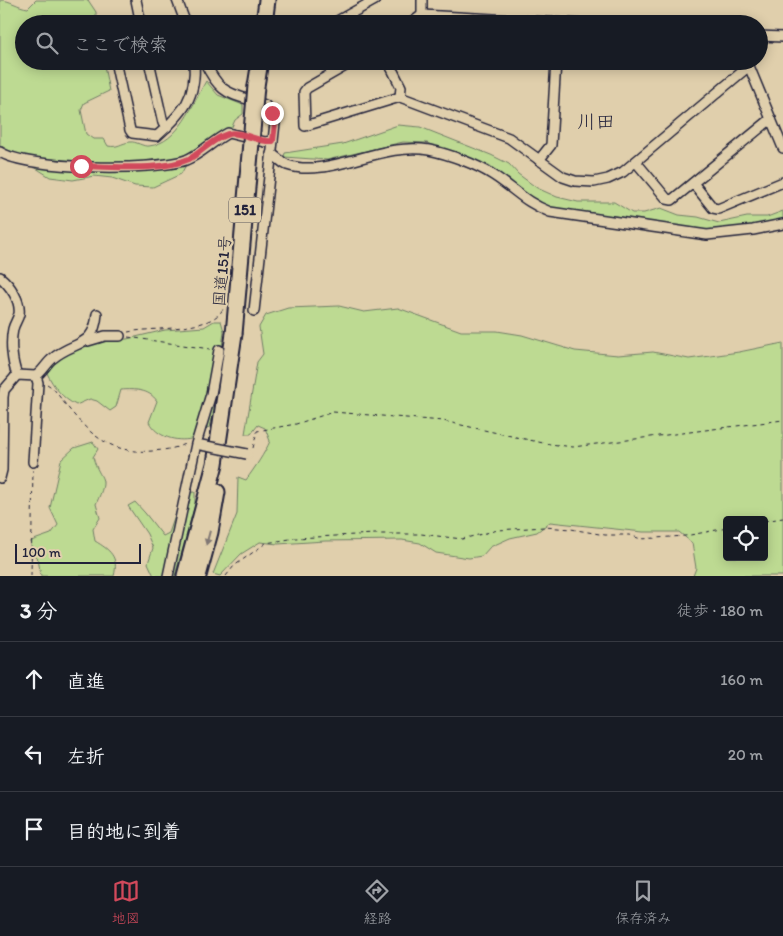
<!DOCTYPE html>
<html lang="ja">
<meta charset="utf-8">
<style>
body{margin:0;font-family:Itim,"Klee One",sans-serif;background:#242831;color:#f1f3f6}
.controls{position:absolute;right:15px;bottom:15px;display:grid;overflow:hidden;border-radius:5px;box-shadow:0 2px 12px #0003}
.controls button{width:45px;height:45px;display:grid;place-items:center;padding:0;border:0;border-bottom:1px solid #363941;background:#171b24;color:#f1f3f6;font:25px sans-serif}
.scale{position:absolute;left:15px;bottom:12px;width:126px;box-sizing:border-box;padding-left:5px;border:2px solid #22223b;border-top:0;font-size:14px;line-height:18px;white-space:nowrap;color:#22223b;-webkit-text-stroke:4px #e0cfac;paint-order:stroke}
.stop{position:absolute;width:15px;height:15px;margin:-11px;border:4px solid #d1495b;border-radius:50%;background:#fff}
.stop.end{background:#d1495b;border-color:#fff;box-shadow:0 1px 5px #0008}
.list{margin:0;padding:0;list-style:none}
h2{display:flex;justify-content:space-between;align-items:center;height:65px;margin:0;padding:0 20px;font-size:21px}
h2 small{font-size:16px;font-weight:400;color:#9ea1a6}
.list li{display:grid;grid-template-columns:32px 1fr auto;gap:15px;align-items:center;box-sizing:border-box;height:75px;padding:0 20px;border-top:1px solid #363941}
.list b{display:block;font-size:19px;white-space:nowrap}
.list em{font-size:16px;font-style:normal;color:#9ea1a6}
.icon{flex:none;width:28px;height:28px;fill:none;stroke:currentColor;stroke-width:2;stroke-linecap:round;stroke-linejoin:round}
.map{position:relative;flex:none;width:783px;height:576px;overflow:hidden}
.search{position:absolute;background:#171b24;box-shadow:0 2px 12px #0003;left:15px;right:15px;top:15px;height:55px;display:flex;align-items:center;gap:12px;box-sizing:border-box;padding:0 18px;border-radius:28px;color:#9ea1a6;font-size:19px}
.sheet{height:290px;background:#171b24}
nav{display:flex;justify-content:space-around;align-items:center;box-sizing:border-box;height:70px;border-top:1px solid #363941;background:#171b24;font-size:14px;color:#9ea1a6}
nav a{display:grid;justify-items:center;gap:2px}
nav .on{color:#d1495b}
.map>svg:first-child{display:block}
.green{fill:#bdda92;stroke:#707e66;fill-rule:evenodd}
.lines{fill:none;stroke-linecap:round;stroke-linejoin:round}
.street-casing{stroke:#22223b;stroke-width:12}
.highway-casing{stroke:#22223b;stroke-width:19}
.path{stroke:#22223b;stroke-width:1;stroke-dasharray:4 4;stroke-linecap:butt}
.street{stroke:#e0cfac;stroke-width:9}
.highway{stroke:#e0cfac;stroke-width:15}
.street-bridge-casing{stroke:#22223b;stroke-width:12;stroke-linecap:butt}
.highway-bridge-casing{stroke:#22223b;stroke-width:19;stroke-linecap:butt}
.street-bridge{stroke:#e0cfac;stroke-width:9}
.highway-bridge{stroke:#e0cfac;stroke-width:15}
.oneway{fill:#817874}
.route{stroke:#d1495b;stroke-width:6}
.labels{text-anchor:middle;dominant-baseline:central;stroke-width:4.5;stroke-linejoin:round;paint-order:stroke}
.shield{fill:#e0cfac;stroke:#5b565d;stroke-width:1}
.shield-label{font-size:15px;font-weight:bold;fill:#22223b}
.street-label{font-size:16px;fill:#22223b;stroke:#e0cfac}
.quarter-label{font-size:19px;fill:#22223b;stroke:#e0cfac}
</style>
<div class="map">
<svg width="783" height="576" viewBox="0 0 783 576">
<rect width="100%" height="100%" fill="#e0cfac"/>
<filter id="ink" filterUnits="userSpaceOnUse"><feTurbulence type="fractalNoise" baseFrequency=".02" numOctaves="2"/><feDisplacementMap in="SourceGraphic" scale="10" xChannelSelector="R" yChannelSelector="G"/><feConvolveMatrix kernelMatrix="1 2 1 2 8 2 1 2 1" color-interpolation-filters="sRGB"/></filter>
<g filter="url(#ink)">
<g class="green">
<path d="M0 0C10 0 18 7 28 8L36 0H88L96 12V24H24V61H103L109 91 84 103 81 110 86 134 93 139H104L108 146C118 148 121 143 130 142 136 141 143 147 149 146 179 143 193 103 206 81L218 95 243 105V114L235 120 231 129 187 158 186 165 181 174 153 187 135 186 112 178 94 176 73 180 50 177 0 145Z"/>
<path d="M398 125 420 127 491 155 509 164 518 174 537 188 557 197 578 202H614L632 213H644L661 208 679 215 698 217 719 223 747 217H767L783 211V220L707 234 646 221 615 216 579 215 545 205 527 195 489 165 472 162 427 143 403 142 327 160 284 157 285 153 343 144Z"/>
<path d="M339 306 364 312 398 308 461 331H497L522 335 575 351 618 355 653 352 689 359 739 352 783 343V576H693L696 568 692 543 679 532H643L550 522 537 532 510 538 490 547 482 556 469 558 436 553 420 543 402 540 325 541 278 544 260 542 241 554 220 576 213 574 237 514 238 477 246 480C254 469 265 453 270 441L265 428 258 425 251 434H245L257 362 263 354 259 327 266 315 288 308ZM727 520H764V557H727Z"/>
<path d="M214 321H221L224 331 214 412 210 427 196 431 191 439C176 442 157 437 149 422L157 401C149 389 134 389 121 390L116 407 110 411 97 401 90 399 76 405C63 399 53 386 47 373L58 358 98 340 127 339 165 330 204 327Z"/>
<path d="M93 442 98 449 93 457C100 483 110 474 96 504L100 518 93 529 95 541C110 550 119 557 114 576H41L38 559 31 552V541L51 534 58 525 50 508 61 460 74 448Z"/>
<path d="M195 492V505L175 576H154L148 563 153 548 147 534 128 506 135 502 145 513 163 536 169 533 183 493Z"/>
</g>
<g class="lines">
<defs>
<g id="street">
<path d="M136 0 141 24"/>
<path d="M177 0 186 24"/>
<path d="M422 15V0"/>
<path d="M332 24 375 0"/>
<path d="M410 24 422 15 580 24"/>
<path d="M759 36 783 37"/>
<path d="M115 61 130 130 132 133 157 136C183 112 197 98 194 61"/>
<path d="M149 61 163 123 167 127"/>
<path d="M204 61C222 98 230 92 265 105L275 123 254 311"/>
<path d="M354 61 307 88 304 92 305 126 400 97 509 138 563 177 575 181 594 182 608 179 623 172 749 66"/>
<path d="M388 61 401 87 400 97"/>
<path d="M749 61V66L783 148"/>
<path d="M0 152C28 170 154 171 186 160 201 154 213 141 228 133L265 142 273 141"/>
<path d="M271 154C277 156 280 162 287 165 329 179 382 141 429 150 449 154 476 164 493 175 515 189 524 202 550 212L707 235 753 230 783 224"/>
<path d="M539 160 551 145 556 61"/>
<path d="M636 162 667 199 672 200 771 119"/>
<path d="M693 183 713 208 718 209 783 182"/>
<path d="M0 277C10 285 21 301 19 314 18 319 14 324 13 329 10 343 12 362 17 375"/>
<path d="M88 341 105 336H120"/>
<path d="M33 462 38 383 36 376"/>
<path d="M0 478 2 470 3 397 4 390 17 375 36 376C43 371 46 364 52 359 74 340 94 349 97 314"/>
<path d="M168 576 196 444 211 394 219 350"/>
</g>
<g id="highway">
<path d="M264 24 267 0"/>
<path d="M256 86 260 61"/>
<path d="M185 576 215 464 234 334"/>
<path d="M198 576 210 532 217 492"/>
</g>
</defs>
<use href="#street" class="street-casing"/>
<use href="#highway" class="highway-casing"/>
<g class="path">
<path d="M128 332C152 327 211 332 223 309"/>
<path d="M128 337 210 349"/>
<path d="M47 384 53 388C80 424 102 455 152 451 164 450 176 449 186 443"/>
<path d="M253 448 257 431 296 424 333 412 443 421 543 443 573 447 783 420"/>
<path d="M764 521 783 518"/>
<path d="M31 576 33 470"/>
<path d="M226 576 234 566 266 543 296 538 375 534H421L462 539 498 530 544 527 571 529 605 535H629L641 539 685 536 727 528"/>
</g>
<use href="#street" class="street"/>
<use href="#highway" class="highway"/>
<defs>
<path id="street-bridge" d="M201 445 247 454"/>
<path id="highway-bridge" d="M234 334 256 86"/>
</defs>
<use href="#street-bridge" class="street-bridge-casing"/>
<use href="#highway-bridge" class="highway-bridge-casing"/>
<use href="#street-bridge" class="street-bridge"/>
<use href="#highway-bridge" class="highway-bridge"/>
</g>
<defs><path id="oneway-solid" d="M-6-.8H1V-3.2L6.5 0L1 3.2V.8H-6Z" transform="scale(1.25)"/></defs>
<use class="oneway" href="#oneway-solid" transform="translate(208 538) rotate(105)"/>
</g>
<g class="lines" filter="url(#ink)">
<path class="route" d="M81 166C112 166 160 172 189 159 202 152 213 138 228 134 241 130 258 143 273 141L275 123 272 113"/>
</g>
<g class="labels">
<rect class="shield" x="229" y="197.5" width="32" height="25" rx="4"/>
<g class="shield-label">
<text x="245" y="210">151</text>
</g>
<g class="street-label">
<text transform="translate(222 271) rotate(-85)">国道151号</text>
</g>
<g class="quarter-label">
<text x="596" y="121">川田</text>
</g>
</g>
</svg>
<div class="controls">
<button><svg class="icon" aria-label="locate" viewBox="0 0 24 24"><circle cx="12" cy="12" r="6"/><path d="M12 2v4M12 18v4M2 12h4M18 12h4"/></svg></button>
</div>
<div class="scale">100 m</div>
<div class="stop" style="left:81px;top:166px"></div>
<div class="stop end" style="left:272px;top:113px"></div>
<div class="search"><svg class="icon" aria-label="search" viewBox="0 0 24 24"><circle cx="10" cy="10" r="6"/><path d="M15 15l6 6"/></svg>ここで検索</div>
</div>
<section class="sheet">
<h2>3 分<small>徒歩 · 180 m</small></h2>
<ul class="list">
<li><svg class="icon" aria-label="ahead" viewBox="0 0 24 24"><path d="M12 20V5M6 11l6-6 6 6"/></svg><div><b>直進</b></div><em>160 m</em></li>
<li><svg class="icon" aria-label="left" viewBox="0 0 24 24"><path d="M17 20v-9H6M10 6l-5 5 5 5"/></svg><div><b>左折</b></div><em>20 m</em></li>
<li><svg class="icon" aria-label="arrive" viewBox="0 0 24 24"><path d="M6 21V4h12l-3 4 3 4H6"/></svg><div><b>目的地に到着</b></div></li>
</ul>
</section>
<nav>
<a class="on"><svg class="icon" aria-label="map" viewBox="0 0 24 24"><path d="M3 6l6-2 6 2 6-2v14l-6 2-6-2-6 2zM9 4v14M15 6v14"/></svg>地図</a>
<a><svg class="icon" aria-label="directions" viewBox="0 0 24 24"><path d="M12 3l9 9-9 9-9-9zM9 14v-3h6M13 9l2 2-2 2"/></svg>経路</a>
<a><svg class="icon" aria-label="saved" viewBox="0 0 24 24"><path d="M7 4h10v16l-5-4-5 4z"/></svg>保存済み</a>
</nav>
